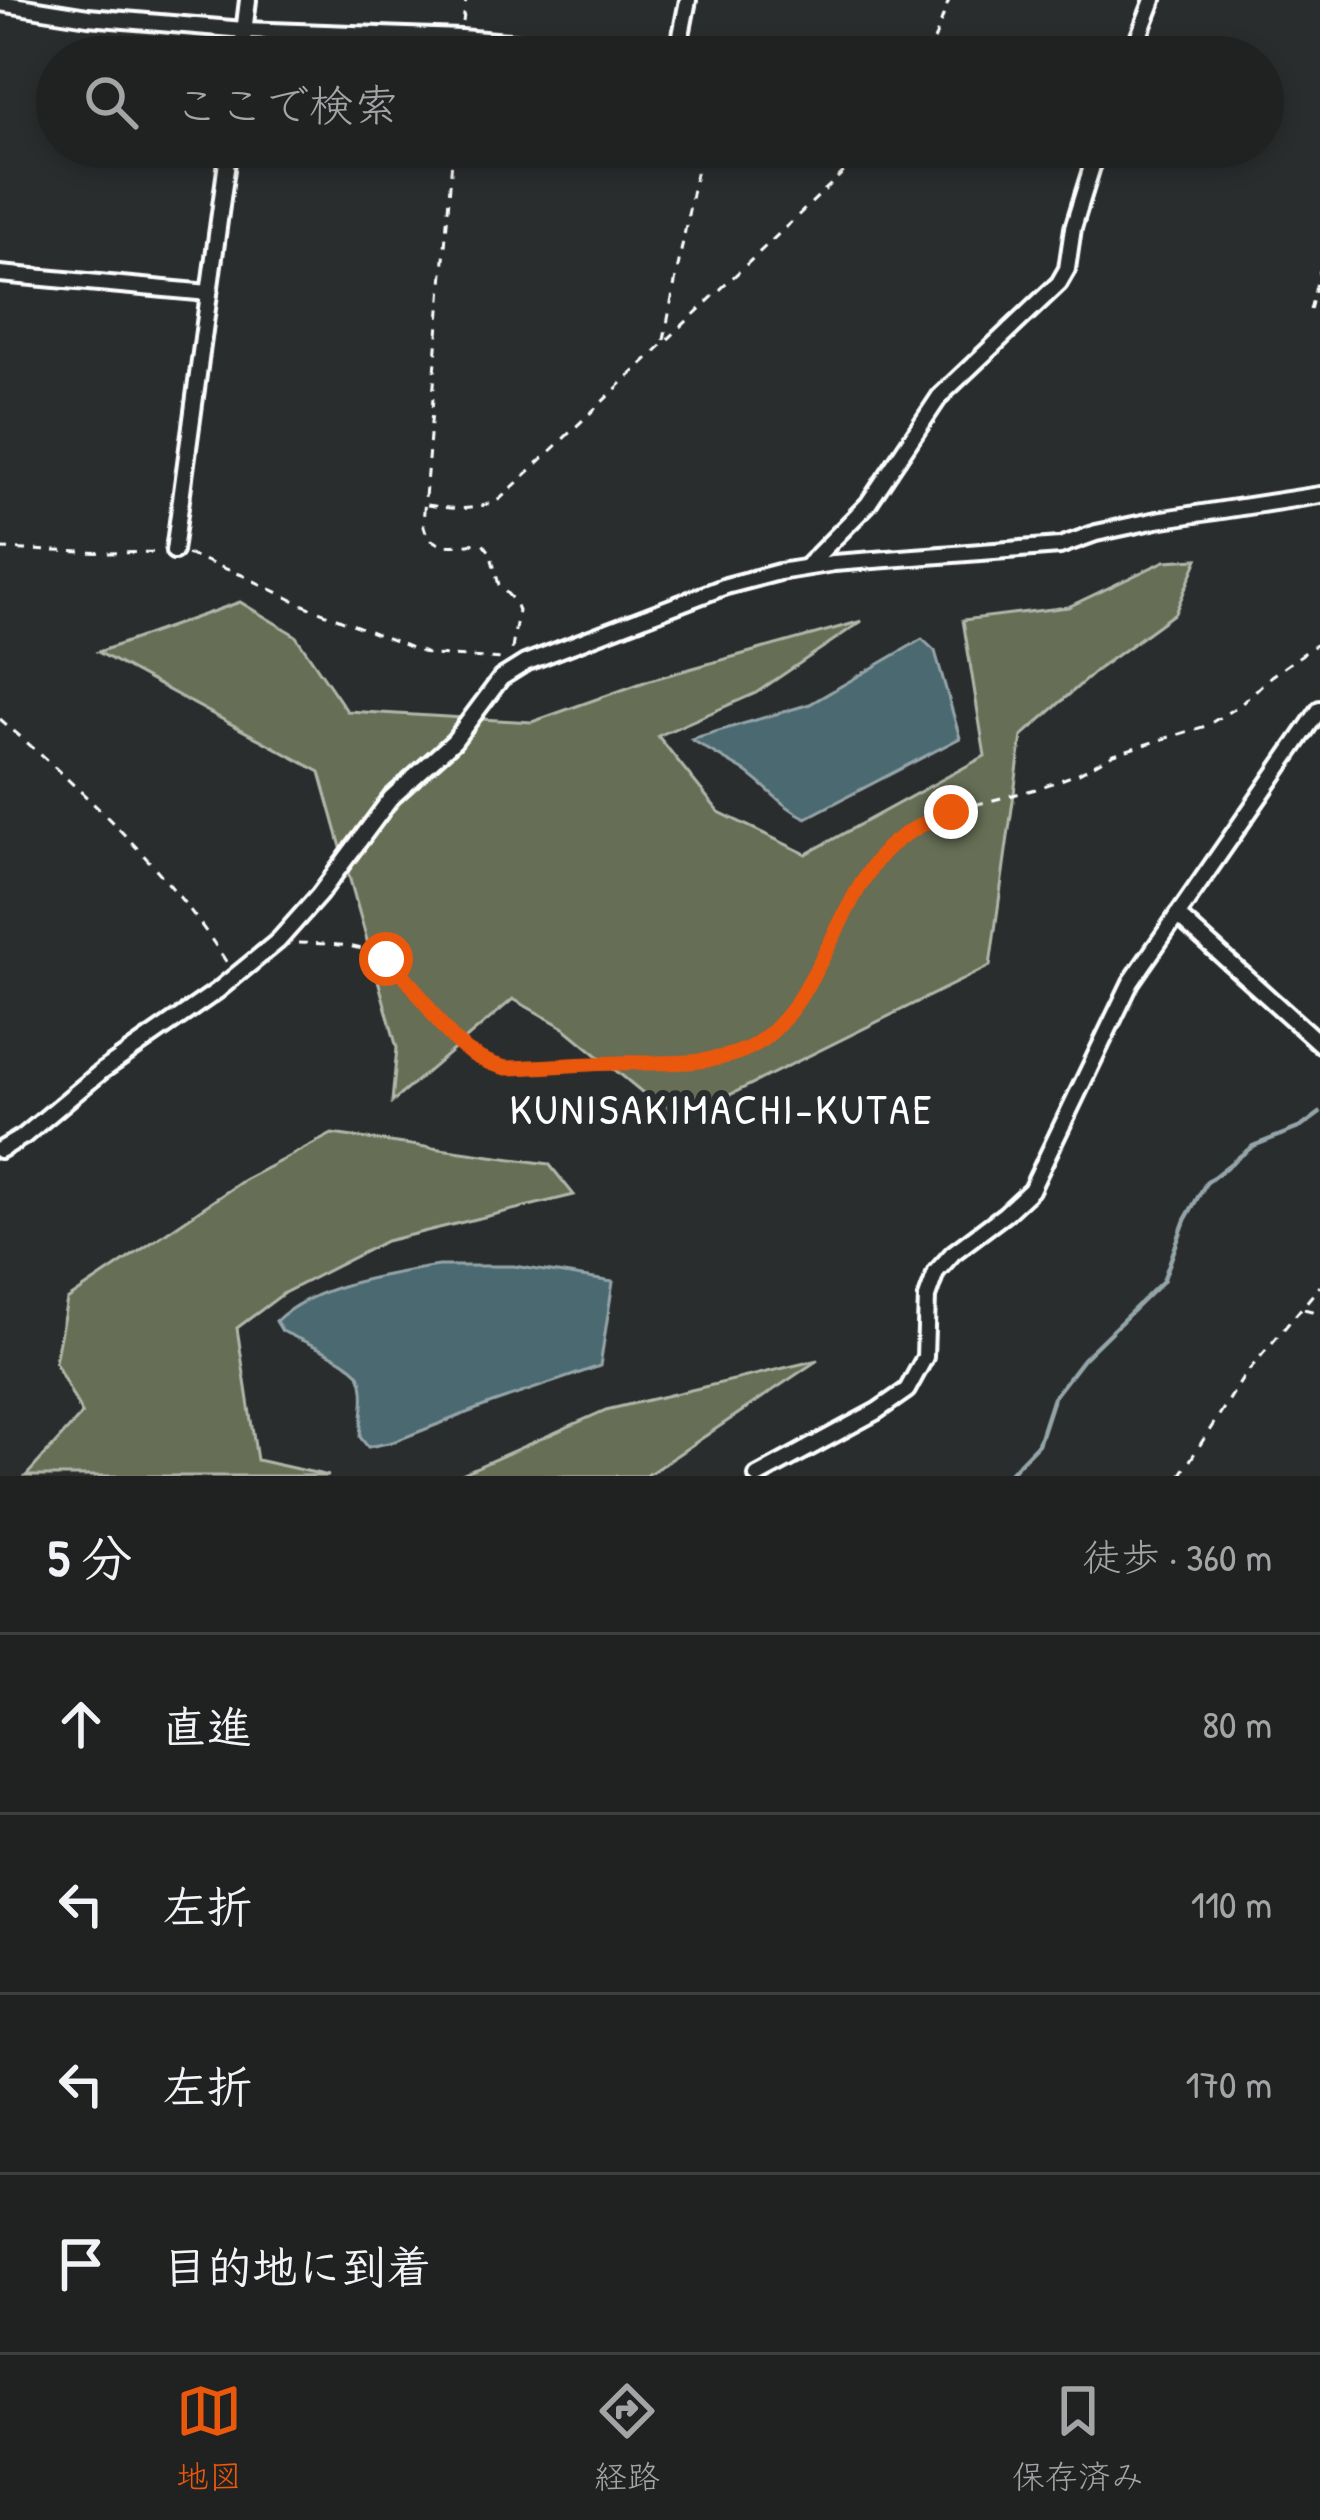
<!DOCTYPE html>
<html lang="ja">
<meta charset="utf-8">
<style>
body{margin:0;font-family:"Patrick Hand","Klee One",sans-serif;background:#2d2f2f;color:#f1f3f6}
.stop{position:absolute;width:36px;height:36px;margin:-27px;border:9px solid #ea580c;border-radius:50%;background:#fff}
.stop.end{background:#ea580c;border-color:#fff;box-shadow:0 3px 12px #0008}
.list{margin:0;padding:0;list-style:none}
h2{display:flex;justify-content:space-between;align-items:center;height:156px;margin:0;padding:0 48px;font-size:51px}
h2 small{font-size:39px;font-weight:400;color:#a2a4a5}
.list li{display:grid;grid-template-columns:78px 1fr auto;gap:36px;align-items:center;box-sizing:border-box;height:180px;padding:0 48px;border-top:3px solid #3d3f40}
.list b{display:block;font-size:45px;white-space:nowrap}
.list em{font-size:39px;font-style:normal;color:#a2a4a5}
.icon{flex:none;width:66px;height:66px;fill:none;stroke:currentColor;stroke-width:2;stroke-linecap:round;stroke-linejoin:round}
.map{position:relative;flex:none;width:1320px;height:1476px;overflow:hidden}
.search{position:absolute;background:#202222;box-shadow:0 6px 18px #0003;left:36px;right:36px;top:36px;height:132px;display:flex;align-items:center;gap:30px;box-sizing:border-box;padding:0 42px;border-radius:66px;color:#a2a4a5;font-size:45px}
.sheet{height:876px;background:#202222}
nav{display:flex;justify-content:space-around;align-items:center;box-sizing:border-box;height:168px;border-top:3px solid #3d3f40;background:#202222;font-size:33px;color:#a2a4a5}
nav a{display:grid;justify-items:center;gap:6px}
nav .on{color:#ea580c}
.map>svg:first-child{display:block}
.green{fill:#666e54;stroke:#b2b6aa;stroke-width:3}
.water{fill:#4c696f;stroke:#94a5a9;stroke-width:3}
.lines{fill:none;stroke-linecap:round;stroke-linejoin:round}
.stream{stroke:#94a5a9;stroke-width:4.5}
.minor-casing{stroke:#fff;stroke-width:22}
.path{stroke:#fff;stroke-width:3;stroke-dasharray:9 9;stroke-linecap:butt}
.minor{stroke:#2a2d2e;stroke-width:14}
.route{stroke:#ea580c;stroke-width:15}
.labels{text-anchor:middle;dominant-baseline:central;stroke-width:12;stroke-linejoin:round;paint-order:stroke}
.quarter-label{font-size:42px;letter-spacing:3px;fill:#fff;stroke:#2a2d2e}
</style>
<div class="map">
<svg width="1320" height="1476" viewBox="0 0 1320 1476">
<rect width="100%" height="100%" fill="#2a2d2e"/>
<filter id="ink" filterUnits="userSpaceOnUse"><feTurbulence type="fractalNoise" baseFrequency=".00833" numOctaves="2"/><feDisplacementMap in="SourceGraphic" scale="24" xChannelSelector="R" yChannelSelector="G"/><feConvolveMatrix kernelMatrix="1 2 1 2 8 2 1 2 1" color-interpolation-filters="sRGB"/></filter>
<g filter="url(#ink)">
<g class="green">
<path d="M1198 559 1175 613 1098 669 1022 736 990 966 677 1121 563 1027 513 999 392 1102 397 1048 320 772 98 652 240 602 295 635 347 711 532 722 650 680 862 621 756 693 658 736 719 812 806 854 985 756 963 620 1068 607 1165 561Z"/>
<path d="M332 1134 549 1164 574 1195 386 1241 284 1293 237 1328 257 1460 329 1476H26L82 1414 55 1362 67 1300 244 1180Z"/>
<path d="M818 1360 646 1476H457L606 1410Z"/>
</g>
<g class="water">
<path d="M922 639 935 651 960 738 806 818C779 805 768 787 743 770 726 760 708 750 691 739L810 704Z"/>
<path d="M438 1266H514L613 1282 600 1366 492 1403 393 1442 368 1447 360 1437C361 1419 367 1394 360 1377 352 1360 300 1340 282 1331L276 1321C313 1285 389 1274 438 1266Z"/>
</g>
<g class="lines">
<path class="stream" d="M1007 1476 1038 1444 1053 1398 1083 1359 1163 1281 1185 1220 1206 1183 1253 1146 1301 1127 1320 1113"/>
<defs>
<g id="minor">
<path d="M0 3 88 17 244 30 461 38 677 56 688 0"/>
<path d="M241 57 248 0"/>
<path d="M1131 57 1153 0"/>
<path d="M0 274 209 293"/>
<path d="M174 551 229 147"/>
<path d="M807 566 868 504 940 396 1059 283 1067 269 1073 228 1098 147"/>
<path d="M1177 915 1320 1044"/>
<path d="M0 1150 24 1136 102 1071 217 991 278 941 319 895 391 798 454 741 501 678 525 663 726 586 779 572 834 563 1060 546 1096 533 1157 520 1320 495"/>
<path d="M757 1476 877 1411 907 1390 925 1357 927 1297 936 1272 953 1253 1005 1214 1031 1190 1131 982 1320 709"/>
</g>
</defs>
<use href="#minor" class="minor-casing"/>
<g class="path">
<path d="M463 22 466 0"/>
<path d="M928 57 949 0"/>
<path d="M453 147 423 523 427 536C444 552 461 543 483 543L490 552 499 585 515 602 518 611 511 656"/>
<path d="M1310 310 1320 270"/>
<path d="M664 340 701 147"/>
<path d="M427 505C454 509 474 512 500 499L870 147"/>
<path d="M0 549 110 553 160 552"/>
<path d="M187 554 242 575 301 604 430 655 505 659"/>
<path d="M0 719C84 792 167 868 227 963"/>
<path d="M298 943C326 944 357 943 382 957 396 964 405 977 414 991 439 1025 462 1057 506 1068L688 1063 720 1058 746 1049 765 1038 783 1021 804 991 867 874 883 852 901 837 951 811 1036 789 1077 774 1114 754 1206 726 1240 705 1271 676 1320 642"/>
<path d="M1304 1309 1320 1313"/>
<path d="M1180 1476 1245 1375 1320 1286"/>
</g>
<use href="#minor" class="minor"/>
</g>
</g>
<g class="lines" filter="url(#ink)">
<path class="route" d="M386 959C434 996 437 1051 506 1068 543 1067 580 1064 617 1063 660 1062 704 1067 745 1050 810 1021 836 909 881 855 899 834 926 822 951 812"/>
</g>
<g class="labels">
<g class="quarter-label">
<text x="722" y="1108">KUNISAKIMACHI-KUTAE</text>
</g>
</g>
</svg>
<div class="stop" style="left:386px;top:959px"></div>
<div class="stop end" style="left:951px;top:812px"></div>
<div class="search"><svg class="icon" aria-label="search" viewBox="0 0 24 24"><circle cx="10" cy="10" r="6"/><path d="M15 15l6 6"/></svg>ここで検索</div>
</div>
<section class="sheet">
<h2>5 分<small>徒歩 · 360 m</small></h2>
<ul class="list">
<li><svg class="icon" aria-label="ahead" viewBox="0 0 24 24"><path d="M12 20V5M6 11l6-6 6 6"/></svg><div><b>直進</b></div><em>80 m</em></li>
<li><svg class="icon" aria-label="left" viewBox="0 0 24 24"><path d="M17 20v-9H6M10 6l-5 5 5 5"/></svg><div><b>左折</b></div><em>110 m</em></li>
<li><svg class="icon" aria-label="left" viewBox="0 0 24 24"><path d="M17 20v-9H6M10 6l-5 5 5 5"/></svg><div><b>左折</b></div><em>170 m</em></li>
<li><svg class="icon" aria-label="arrive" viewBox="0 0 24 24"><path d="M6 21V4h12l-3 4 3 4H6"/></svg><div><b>目的地に到着</b></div></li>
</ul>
</section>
<nav>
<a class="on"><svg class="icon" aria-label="map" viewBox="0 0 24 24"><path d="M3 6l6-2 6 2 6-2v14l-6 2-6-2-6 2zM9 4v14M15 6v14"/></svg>地図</a>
<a><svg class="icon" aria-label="directions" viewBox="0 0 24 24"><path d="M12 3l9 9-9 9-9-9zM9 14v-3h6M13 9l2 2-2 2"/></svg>経路</a>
<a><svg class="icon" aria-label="saved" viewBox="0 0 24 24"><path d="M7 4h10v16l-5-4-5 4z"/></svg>保存済み</a>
</nav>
